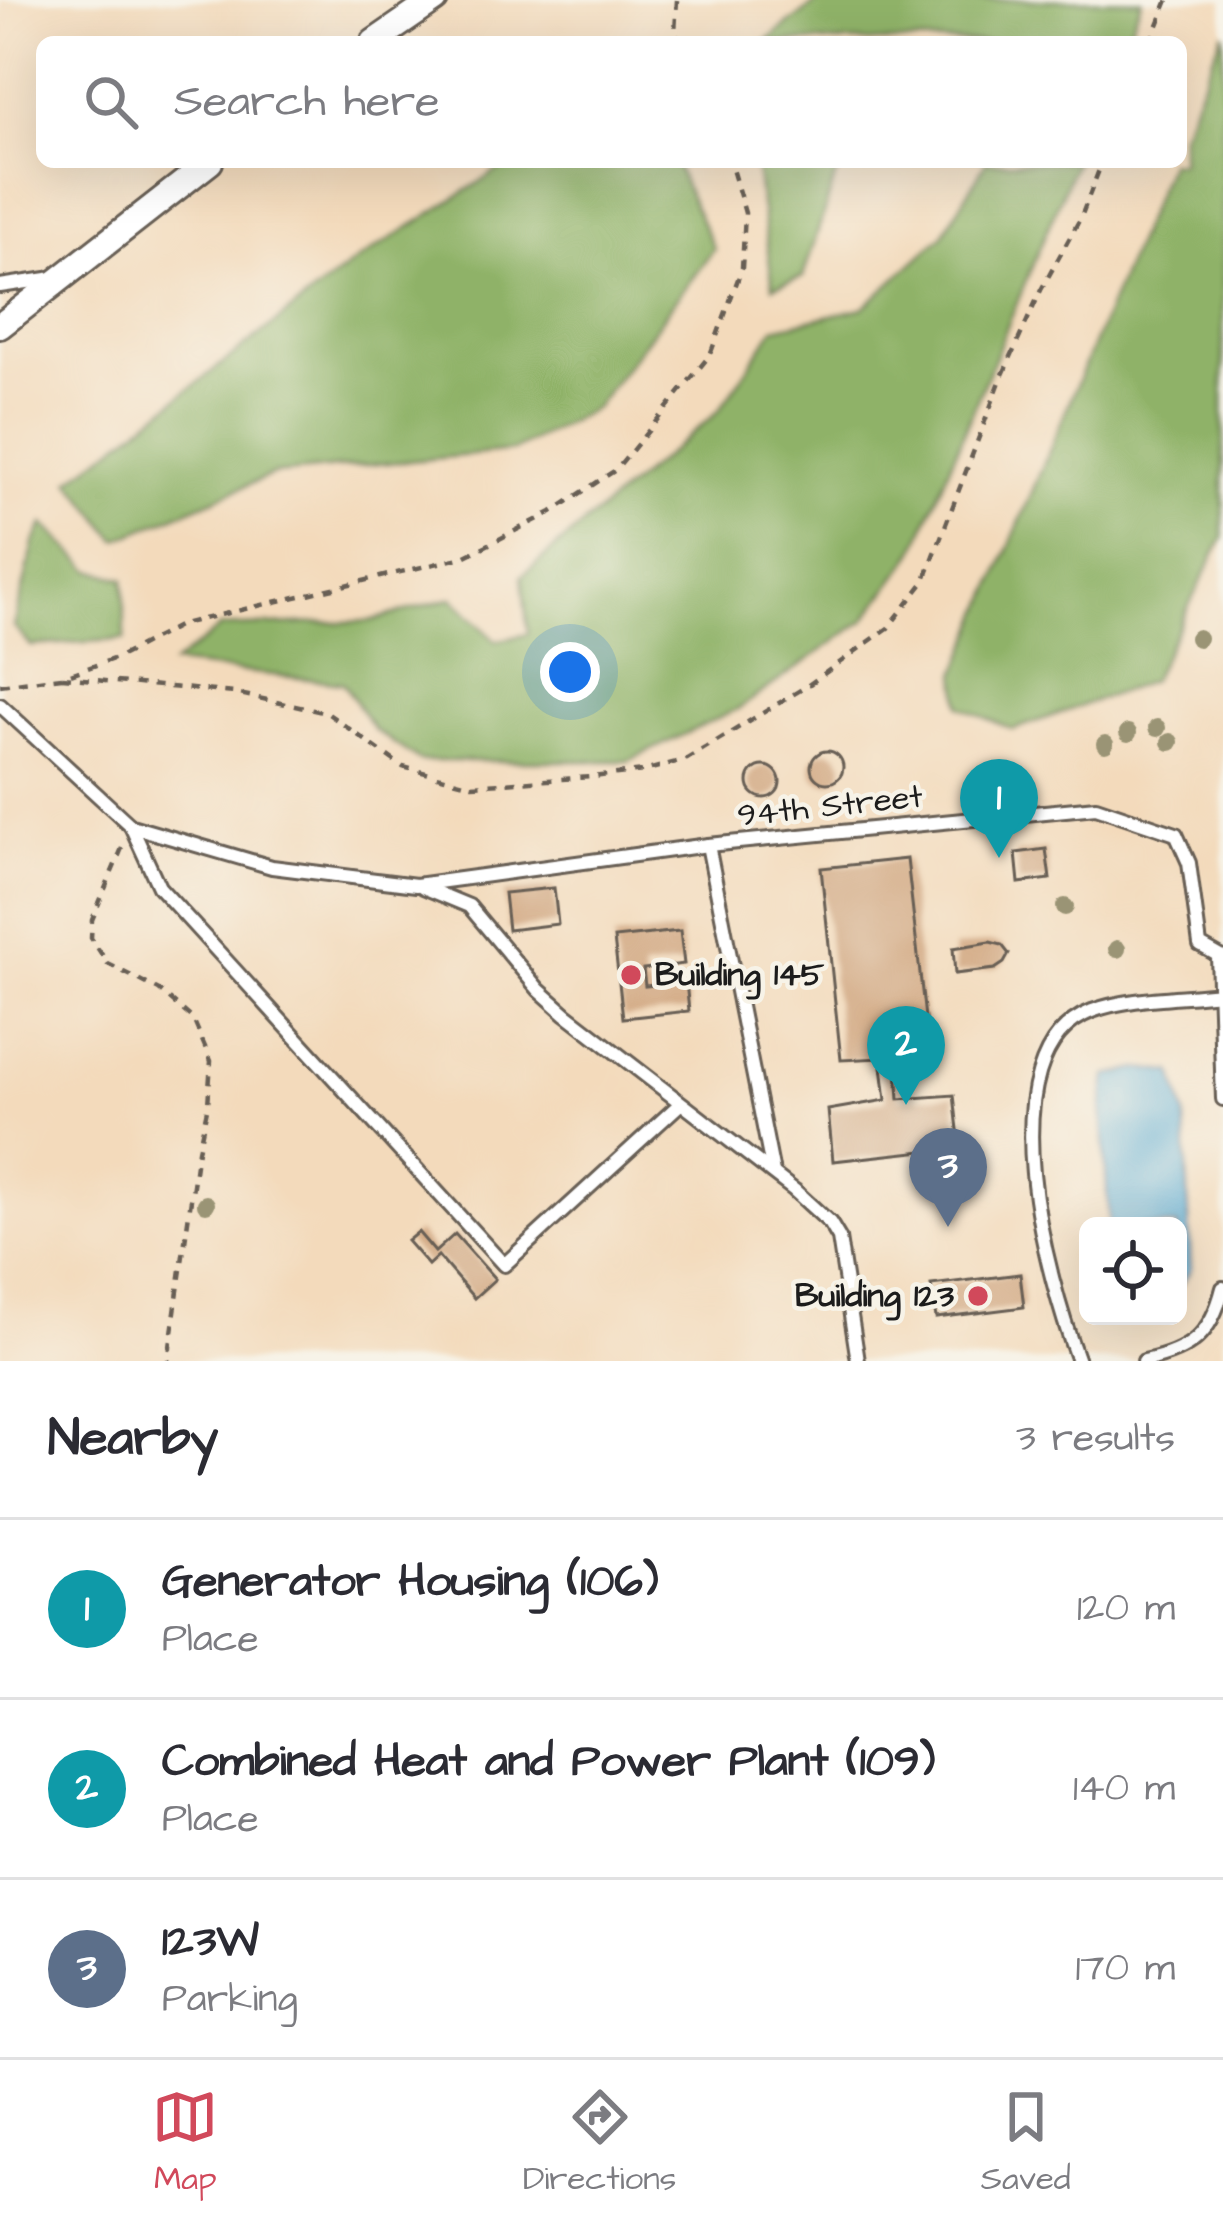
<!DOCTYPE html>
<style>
body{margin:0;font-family:"Architects Daughter",sans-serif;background:#f2f2f3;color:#2b2b33}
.controls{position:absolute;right:36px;bottom:36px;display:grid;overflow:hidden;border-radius:18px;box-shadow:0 12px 48px #0002}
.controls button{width:108px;height:108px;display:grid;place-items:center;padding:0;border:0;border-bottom:3px solid #e1e1e2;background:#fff;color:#2b2b33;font:60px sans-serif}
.you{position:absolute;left:570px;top:672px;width:42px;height:42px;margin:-30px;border:9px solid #fff;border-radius:50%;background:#1a73e8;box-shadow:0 0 0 18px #1a73e833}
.badge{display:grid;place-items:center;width:78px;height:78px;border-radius:50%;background:#d1495b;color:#fff;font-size:39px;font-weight:700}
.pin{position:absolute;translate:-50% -99px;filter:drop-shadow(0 3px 6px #0008)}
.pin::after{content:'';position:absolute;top:63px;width:42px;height:36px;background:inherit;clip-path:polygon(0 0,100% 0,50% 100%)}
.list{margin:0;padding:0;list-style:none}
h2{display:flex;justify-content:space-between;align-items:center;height:156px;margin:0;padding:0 48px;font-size:51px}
h2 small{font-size:39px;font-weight:400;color:#7c7c81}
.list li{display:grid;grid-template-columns:78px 1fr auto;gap:36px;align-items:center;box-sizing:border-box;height:180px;padding:0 48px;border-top:3px solid #e1e1e2}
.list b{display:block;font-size:45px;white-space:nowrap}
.list p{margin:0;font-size:39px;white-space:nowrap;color:#7c7c81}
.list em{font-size:39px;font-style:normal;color:#7c7c81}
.icon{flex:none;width:66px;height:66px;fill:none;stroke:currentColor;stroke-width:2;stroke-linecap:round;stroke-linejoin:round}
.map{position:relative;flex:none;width:1223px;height:1361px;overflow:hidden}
.search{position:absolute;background:#fff;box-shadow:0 12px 48px #0002;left:36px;right:36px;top:36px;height:132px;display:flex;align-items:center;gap:30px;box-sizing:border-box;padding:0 42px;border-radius:18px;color:#7c7c81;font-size:45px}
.sheet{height:696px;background:#fff}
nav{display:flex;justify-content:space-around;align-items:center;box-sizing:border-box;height:168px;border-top:3px solid #e1e1e2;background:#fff;font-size:33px;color:#7c7c81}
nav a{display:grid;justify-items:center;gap:6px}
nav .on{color:#d1495b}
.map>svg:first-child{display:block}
.forest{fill:#8fb267;stroke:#566742;stroke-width:3}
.water{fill:#58a9d2;stroke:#3a6277;stroke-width:3}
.building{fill:#d0a47d}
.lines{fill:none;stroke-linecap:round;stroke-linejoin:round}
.lane-casing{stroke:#675e54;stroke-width:18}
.street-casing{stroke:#675e54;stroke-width:30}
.path{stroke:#675e54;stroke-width:4.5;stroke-dasharray:9 9;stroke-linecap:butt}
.lane{stroke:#fff;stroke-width:12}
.street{stroke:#fff;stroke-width:24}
.tree{fill:#9a9475}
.poi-dot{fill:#d1495b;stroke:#f7f3e8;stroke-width:4.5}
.labels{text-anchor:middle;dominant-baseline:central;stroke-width:9;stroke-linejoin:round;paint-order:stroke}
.street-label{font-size:33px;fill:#1c1c1c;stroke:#f7f3e8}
.poi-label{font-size:33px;font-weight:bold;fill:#1c1c1c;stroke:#f7f3e8;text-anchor:start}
</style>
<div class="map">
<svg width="1223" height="1361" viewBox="0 0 1223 1361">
<rect width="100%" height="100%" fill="#f7f3e8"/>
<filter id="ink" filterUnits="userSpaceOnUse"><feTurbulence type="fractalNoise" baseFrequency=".00833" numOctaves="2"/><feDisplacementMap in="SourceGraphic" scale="24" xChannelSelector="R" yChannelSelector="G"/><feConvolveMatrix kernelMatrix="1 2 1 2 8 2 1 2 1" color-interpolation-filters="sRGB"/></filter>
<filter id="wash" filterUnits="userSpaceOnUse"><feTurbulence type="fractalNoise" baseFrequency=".004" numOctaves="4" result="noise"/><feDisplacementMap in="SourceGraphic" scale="48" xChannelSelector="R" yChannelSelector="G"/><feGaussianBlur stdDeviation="2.7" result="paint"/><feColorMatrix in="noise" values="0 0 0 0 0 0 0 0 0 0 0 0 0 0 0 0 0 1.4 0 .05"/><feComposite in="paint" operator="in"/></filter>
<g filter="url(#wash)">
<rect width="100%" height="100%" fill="#f3dabb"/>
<g class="forest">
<path d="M820 0H1142L1125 42H765Z"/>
<path d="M1223 32V538L1151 681 1013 730 960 706 957 673 1169 162H1181V134Z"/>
<path d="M511 162H674L714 249 595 408 513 451 274 474 117 540 70 481 352 264Z"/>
<path d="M755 162H852L836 175 803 277 773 287Z"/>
<path d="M986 162H1075L914 553 865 620 740 708 628 761H420L374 730 343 683 173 664 221 627 370 621 452 598 496 641 528 634 522 576 719 411 774 328 863 308 942 236Z"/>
<path d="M44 524 91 570 124 579 125 639 31 646 14 627 34 543Z"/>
</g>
<path class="water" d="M1138 1069 1173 1072 1185 1114 1191 1269 1178 1290V1226H1109L1102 1108 1107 1076Z"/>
<g id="blocks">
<g class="building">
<circle cx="827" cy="767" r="16"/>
<circle cx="764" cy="782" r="16"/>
<path d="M1046 849 1050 879 1019 883 1016 853Z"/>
<path d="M907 859 929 1053 916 1055 917 1064 897 1068 899 1099 954 1095 960 1147 833 1161 828 1110 886 1100 881 1058 841 1060 821 868Z"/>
<path d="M554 888 558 924 508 930 504 893Z"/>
<path d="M680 931 684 964 643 969 645 986 686 982 689 1011 623 1018 614 938Z"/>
<path d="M990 942 1002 945 1009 954 1004 963 995 969 955 974 953 948Z"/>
<path d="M418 1232 435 1252 455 1234 495 1279 474 1298 438 1256 428 1265 407 1241Z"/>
<path d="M1020 1274 1024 1307 936 1318 931 1285Z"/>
</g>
</g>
</g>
<g filter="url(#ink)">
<use href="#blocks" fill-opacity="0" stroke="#675e54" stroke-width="3"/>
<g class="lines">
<defs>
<g id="lane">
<path d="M0 286 54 278"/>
<path d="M0 705 131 826 272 867 416 885 708 845 1096 807 1176 834 1189 863 1200 945 1223 958"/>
<path d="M131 826 159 887 504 1265 680 1104"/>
<path d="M708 845 773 1173"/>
<path d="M423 887 469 906 539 990 566 1014 794 1190 830 1223 839 1238 858 1361"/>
<path d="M1218 956 1223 1099"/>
<path d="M1078 1361C1049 1282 982 1053 1092 1011 1130 997 1179 998 1220 993"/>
<path d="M1144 1361C1191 1351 1211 1335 1223 1288"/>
</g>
<g id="street">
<path d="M374 42 435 0"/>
<path d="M0 326 210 162"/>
</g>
</defs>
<use href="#lane" class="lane-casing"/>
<use href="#street" class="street-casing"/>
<g class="path">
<path d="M677 0 675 32 680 42"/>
<path d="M1151 42 1168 0"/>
<path d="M62 677 235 693 327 713 403 767 472 785 592 777 644 771 687 759 807 686 888 628 924 582 1001 379 1041 290 1081 217 1102 162"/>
<path d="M0 685 62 677 119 657 182 624 464 557 552 512 617 469 710 355 742 268 745 213 730 162"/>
<path d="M122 848 92 920 91 938 108 964 159 990 193 1019 211 1061 208 1105 198 1150 168 1361"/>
</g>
<use href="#lane" class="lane"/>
<use href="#street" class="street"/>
</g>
<g class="tree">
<circle cx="1198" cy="638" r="9"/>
<circle cx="1157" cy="728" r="9"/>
<circle cx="1128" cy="733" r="9"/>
<circle cx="1170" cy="742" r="9"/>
<circle cx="1105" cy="744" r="9"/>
<circle cx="1065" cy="907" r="9"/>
<circle cx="1117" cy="949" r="9"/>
<circle cx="206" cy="1204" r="9"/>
</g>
</g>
<g class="poi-dot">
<circle cx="631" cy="975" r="12"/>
<circle cx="978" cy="1296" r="12"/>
</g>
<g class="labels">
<g class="street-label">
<text transform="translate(830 806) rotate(-6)">94th Street</text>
</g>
<g class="poi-label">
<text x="655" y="975">Building 145</text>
<text x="954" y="1296" text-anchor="end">Building 123</text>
</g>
</g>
</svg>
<div class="controls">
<button><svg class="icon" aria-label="locate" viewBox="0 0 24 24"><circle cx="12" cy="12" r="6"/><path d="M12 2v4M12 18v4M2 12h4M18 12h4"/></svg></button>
</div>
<div class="you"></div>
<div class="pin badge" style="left:999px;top:858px;background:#0f9aa8">1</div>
<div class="pin badge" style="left:906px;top:1105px;background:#0f9aa8">2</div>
<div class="pin badge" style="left:948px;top:1227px;background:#5c6f8a">3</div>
<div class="search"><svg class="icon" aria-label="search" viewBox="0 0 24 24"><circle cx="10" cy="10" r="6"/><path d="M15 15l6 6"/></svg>Search here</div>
</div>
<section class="sheet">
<h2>Nearby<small>3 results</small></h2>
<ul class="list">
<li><span class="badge" style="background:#0f9aa8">1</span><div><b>Generator Housing (106)</b><p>Place</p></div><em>120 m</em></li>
<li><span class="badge" style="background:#0f9aa8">2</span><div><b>Combined Heat and Power Plant (109)</b><p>Place</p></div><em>140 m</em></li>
<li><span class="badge" style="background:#5c6f8a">3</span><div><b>123W</b><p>Parking</p></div><em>170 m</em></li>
</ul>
</section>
<nav>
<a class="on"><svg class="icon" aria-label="map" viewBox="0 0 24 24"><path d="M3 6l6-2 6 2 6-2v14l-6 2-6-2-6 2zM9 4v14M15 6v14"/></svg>Map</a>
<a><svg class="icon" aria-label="directions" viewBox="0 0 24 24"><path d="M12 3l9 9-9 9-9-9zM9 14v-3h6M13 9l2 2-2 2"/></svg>Directions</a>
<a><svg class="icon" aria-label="saved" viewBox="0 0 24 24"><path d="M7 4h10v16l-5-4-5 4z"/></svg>Saved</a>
</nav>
